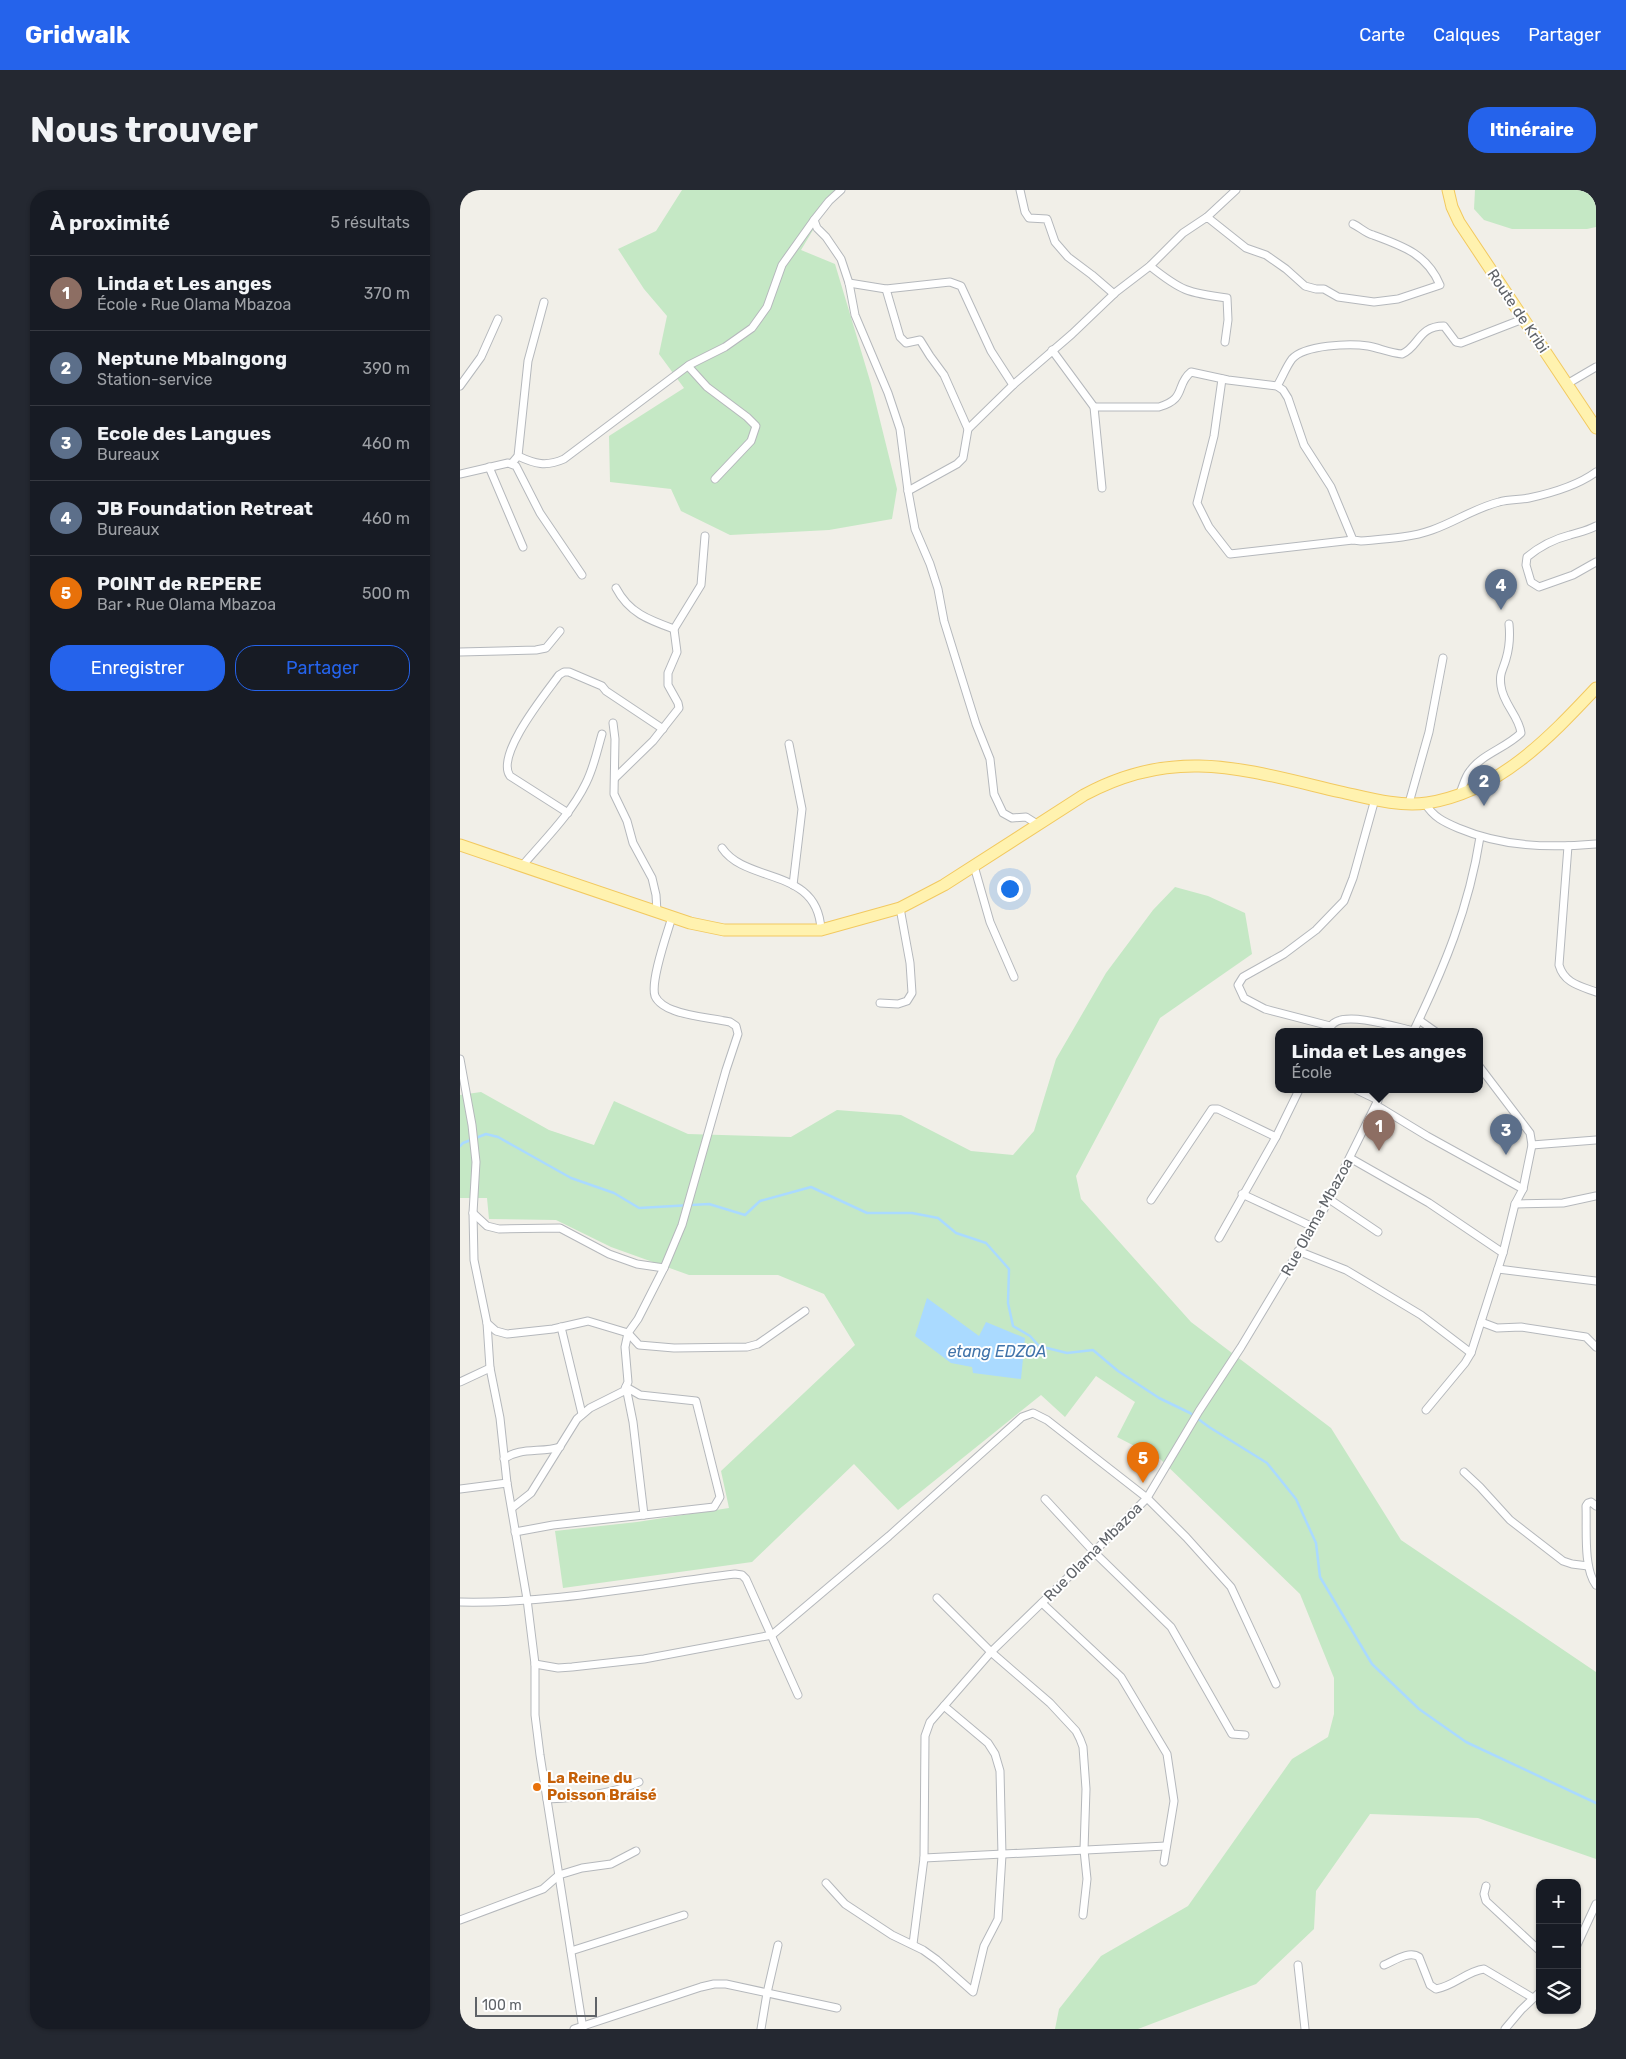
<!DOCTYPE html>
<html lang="fr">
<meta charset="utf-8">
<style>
body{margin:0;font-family:Rubik,sans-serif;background:#242831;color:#f1f3f6}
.controls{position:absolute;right:15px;bottom:15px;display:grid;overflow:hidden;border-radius:10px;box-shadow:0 1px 4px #0004}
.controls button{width:45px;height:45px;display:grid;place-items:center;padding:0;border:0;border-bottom:1px solid #363941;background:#171b24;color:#f1f3f6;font:25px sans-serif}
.scale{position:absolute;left:15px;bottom:12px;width:122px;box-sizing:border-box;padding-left:5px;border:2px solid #5f6368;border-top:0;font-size:14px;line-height:18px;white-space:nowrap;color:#5f6368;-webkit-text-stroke:4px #fff;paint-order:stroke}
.you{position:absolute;left:549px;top:698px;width:18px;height:18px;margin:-12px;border:4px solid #fff;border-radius:50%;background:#1a73e8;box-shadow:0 0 0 8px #1a73e833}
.badge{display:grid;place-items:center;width:32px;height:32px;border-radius:50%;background:#2563eb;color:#fff;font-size:16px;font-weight:700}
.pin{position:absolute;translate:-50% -41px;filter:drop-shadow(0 1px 2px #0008)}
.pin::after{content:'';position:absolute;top:26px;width:18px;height:15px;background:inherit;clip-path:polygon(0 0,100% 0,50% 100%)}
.popup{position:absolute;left:815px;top:838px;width:208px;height:65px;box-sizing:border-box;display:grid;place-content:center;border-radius:10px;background:#171b24;filter:drop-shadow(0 1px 4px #0005);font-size:16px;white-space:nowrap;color:#9ea1a6}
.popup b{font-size:19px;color:#f1f3f6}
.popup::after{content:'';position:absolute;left:50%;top:100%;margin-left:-10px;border:10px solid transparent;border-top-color:#171b24}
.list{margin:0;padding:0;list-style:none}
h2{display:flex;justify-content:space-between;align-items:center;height:65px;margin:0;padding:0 20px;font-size:21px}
h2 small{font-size:16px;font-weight:400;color:#9ea1a6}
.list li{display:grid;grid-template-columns:32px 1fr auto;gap:15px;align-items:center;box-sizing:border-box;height:75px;padding:0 20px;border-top:1px solid #363941}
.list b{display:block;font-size:19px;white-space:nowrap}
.list p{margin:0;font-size:16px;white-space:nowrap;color:#9ea1a6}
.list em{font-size:16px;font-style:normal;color:#9ea1a6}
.actions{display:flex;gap:10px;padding:15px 20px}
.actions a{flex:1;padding:11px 0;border:1px solid #2563eb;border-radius:20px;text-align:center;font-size:18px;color:#2563eb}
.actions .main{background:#2563eb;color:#fff}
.icon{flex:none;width:28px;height:28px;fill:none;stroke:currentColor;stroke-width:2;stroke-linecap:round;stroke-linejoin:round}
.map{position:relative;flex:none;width:1136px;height:1839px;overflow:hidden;border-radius:20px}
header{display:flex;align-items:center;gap:30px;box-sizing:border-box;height:70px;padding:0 25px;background:#2563eb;color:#fff}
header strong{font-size:24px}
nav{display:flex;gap:28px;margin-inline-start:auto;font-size:18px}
.intro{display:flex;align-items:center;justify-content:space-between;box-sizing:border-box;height:120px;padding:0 30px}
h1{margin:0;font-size:35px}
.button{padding:12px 22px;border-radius:20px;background:#2563eb;color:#fff;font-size:18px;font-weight:700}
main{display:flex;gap:30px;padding:0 30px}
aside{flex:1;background:#171b24;border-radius:20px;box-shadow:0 1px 4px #0004}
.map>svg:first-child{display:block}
.green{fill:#c5e8c5}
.water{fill:#aadaff}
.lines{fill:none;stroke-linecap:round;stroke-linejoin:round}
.stream{stroke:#aadaff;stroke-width:2.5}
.street-casing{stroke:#b5b8bc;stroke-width:9}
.primary-casing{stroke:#f2c960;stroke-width:13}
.street{stroke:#fff;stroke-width:7}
.primary{stroke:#fff2af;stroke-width:11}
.food-dot{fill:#e8710a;stroke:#fff;stroke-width:2}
.labels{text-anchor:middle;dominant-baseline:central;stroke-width:4;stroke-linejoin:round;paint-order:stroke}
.street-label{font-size:15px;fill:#5f6368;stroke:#fff}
.food-label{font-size:15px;font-weight:bold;fill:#c56008;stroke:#fff;text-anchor:start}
.water-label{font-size:16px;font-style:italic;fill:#4174aa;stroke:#fff}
</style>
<header>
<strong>Gridwalk</strong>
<nav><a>Carte</a><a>Calques</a><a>Partager</a></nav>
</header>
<div class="intro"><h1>Nous trouver</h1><a class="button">Itinéraire</a></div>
<main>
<aside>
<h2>À proximité<small>5 résultats</small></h2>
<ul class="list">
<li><span class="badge" style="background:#8d6e63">1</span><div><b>Linda et Les anges</b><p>École · Rue Olama Mbazoa</p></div><em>370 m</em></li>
<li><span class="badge" style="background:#5c6f8a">2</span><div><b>Neptune Mbalngong</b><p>Station-service</p></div><em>390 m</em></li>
<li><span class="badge" style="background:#5c6f8a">3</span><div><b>Ecole des Langues</b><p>Bureaux</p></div><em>460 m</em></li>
<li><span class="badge" style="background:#5c6f8a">4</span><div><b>JB Foundation Retreat</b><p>Bureaux</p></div><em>460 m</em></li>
<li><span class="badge" style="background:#e8710a">5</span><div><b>POINT de REPERE</b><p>Bar · Rue Olama Mbazoa</p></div><em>500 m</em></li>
</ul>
<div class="actions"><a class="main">Enregistrer</a><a>Partager</a></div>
</aside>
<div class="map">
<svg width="1136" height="1839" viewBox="0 0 1136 1839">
<rect width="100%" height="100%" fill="#f1efe8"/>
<g class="green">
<path d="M222 0H377L341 60 375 74 411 194 437 299 432 329 369 340 270 345 221 321 211 299 150 292 149 246 224 198 199 164 207 126 184 99 158 59 196 41Z"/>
<path d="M1015 0H1136V37L1127 39H1052L1024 30 1014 19Z"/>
<path d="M715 697 748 706 785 723 792 764 700 828 616 986 621 1009 731 1132 871 1238 941 1350 1136 1482V1669L1018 1628 910 1624 856 1701 854 1739 796 1794 678 1839H595L599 1819 641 1766 728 1716 832 1569 868 1547 874 1524V1488L840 1404 700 1269 657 1247 675 1212 636 1186 605 1227 581 1205 438 1320 394 1274 292 1372 103 1398 95 1341 177 1332 269 1318 261 1281 395 1155 364 1104 318 1085H229L151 1057 96 1030 29 1029 27 1008H0V905L21 902 89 940 134 955 154 911 228 944 331 947 377 920 441 925 511 961 553 965 574 941 596 869 646 783 693 720Z"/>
</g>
<path class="water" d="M467 1108 519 1146 526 1132 565 1148 561 1189 513 1183 512 1177 491 1173 455 1146Z"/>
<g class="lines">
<path class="stream" d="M0 956 3 953 26 944 38 947 111 988 154 1003 179 1018 249 1014 285 1025 300 1011 351 997 407 1023H452L478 1028 496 1043 526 1053 549 1079 548 1113 553 1136 570 1146 579 1156 607 1163 633 1160 658 1181 699 1208 730 1223 749 1237 807 1273 836 1309 856 1353 860 1387 912 1474 959 1519 1006 1552 1136 1613"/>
<defs>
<g id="street">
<path d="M381 0 369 11 354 30 357 38 366 47 381 69 389 93 395 125 428 203 440 239 448 301 455 339 470 374 478 399 484 431 497 473 516 534 530 569 534 604 543 623 552 628 566 627 577 634"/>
<path d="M560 0 565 22 569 28 587 29 595 52 608 67 632 85 654 104"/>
<path d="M747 27 776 0"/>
<path d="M690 76C721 101 728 103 767 108L768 130 765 152"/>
<path d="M389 93 426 99 490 92 501 96 531 161 553 195"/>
<path d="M426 99 440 147 446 153 460 150 470 166 484 185 508 239 503 268 497 274 448 301"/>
<path d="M592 160 634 217 642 298"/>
<path d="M228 176 247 197 287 227 296 236 291 251 255 289"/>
<path d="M762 189 754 246 737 313 749 337 770 364 893 350"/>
<path d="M1107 194 1136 177"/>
<path d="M0 196 21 167 38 129"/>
<path d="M817 196C822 188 826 177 832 169 844 155 890 153 908 156 919 158 930 163 942 164 959 157 958 136 984 136L996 152 1001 153 1063 129"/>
<path d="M634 217H699C727 209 715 195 731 182L768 190 817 196 823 200 828 208 844 255 871 297 893 350 901 351C924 349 950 348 972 340 995 332 1015 318 1039 312 1049 309 1059 310 1069 308 1092 303 1117 296 1136 282"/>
<path d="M508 239 553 195 612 144 656 102 690 76 723 43 747 27 786 58 806 65 826 79 845 96 856 99H864L878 107 914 112 938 109 980 95C967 64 943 56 913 45 905 43 900 37 893 34"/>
<path d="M58 266C75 274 86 277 104 269L229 175 265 157 292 138 307 117 322 75 354 30"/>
<path d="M52 273 58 266 68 171 84 112"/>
<path d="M29 277 63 357"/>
<path d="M0 284 48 273 56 276 80 323 122 385"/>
<path d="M1136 336C1127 341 1119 342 1110 345 1094 349 1079 357 1067 367L1066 375 1071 392 1079 397 1113 385 1136 372"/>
<path d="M156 398C169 423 189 430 214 439"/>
<path d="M0 462 76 460 86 458 100 441"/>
<path d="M153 533 155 549 154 604 167 631 173 653 192 688 196 705 197 722"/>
<path d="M329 554 342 619 333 695"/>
<path d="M155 588 193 551 219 518 218 513 208 495V483L217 462 214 439 241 395 245 346"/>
<path d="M1000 603C1003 596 1005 587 1010 581 1022 564 1046 558 1061 543 1059 526 1043 514 1041 496 1039 483 1043 480 1046 469 1049 459 1050 444 1049 434"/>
<path d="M949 613 969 542 983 468"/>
<path d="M965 613C973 627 984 632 998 638 1043 657 1088 658 1136 654"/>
<path d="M108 623 50 586C35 565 86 503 99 485L104 482H109L142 496 146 501 203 539"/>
<path d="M1108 656 1099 775C1104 793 1120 796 1136 802"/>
<path d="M262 658C286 694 358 677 361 740"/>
<path d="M62 676C85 649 111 624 126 593 134 577 137 561 142 544"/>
<path d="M514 676 530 732 554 787"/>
<path d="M420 813 438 814 447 811 452 803 450 773 440 718"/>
<path d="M959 830 976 842"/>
<path d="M870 836 805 819 784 808 778 795 783 787 824 764 856 740 884 711 893 688 915 609"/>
<path d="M867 842C869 839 871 835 874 833 889 822 936 837 954 841"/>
<path d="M953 842C984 778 1009 718 1020 647"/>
<path d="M0 869 12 935 16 972 13 1023 14 1070 27 1133 30 1178 40 1228 47 1293 67 1409 75 1474V1525L80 1565 123 1839"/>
<path d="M897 900 918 910"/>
<path d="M916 915 967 946 1063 999"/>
<path d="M1072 955 1136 950"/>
<path d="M890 968 969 1013 1043 1063"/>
<path d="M782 1004 853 1037"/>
<path d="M869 1009 918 1042"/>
<path d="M691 1010 752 919H758L816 947"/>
<path d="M1055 1014 1103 1013 1136 1006"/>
<path d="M13 1023 27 1036 39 1039 100 1038 149 1064 177 1074 204 1078"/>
<path d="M759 1048 816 947 839 900"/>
<path d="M838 1061 886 1080 961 1125 1011 1163"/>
<path d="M1038 1079 1136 1091"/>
<path d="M1021 1132 1037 1138 1061 1137 1126 1147 1136 1157"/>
<path d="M27 1133 36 1141 47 1144 93 1139 128 1131 168 1143 179 1155 214 1158 287 1157 298 1154 345 1121"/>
<path d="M101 1137 122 1224"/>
<path d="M0 1192 30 1178"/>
<path d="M166 1197 180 1205 236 1211 260 1307 254 1317 184 1325 173 1232Z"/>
<path d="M966 1220 1005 1173 1011 1163 1043 1063 1055 1014 1063 999 1072 955 1070 943 1019 876"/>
<path d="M44 1269C59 1257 82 1263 100 1257"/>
<path d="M1004 1282 1020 1297 1050 1330 1103 1371 1112 1374 1128 1376"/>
<path d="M0 1299 47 1293"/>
<path d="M585 1309 634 1362 711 1437 772 1544 785 1545"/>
<path d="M1136 1316 1131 1312 1128 1313 1126 1316C1127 1338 1123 1378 1136 1395"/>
<path d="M52 1318 71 1303 117 1229 130 1218 164 1201 168 1192 165 1157 168 1143 178 1129 204 1078 222 1035 266 880 278 844 276 836 270 832C252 828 230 827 213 820 207 818 198 813 195 806 190 791 207 744 212 727"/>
<path d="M55 1342 93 1335 184 1325"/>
<path d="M477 1408 531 1462 590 1513 616 1541 620 1549 623 1557 626 1599 624 1660 627 1689 623 1725"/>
<path d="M0 1412C92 1414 184 1395 275 1384L282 1385 286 1389 338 1505"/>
<path d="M582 1413 661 1487 707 1564 714 1611 704 1672"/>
<path d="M75 1474 98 1478 112 1477 184 1469 312 1445 429 1346 562 1227 573 1223 587 1230 687 1308 726 1347 771 1397 816 1494"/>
<path d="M87 1609C117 1608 152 1604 179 1592"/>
<path d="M464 1668 706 1656"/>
<path d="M366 1693 385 1714 432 1745 463 1760 477 1770 513 1802 524 1756 538 1729 542 1665 540 1581 535 1564 528 1553 484 1516"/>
<path d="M1026 1696 1024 1704 1026 1711 1080 1761"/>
<path d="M0 1730 83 1699 99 1685 122 1678 151 1674 176 1661"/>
<path d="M453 1754 464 1668 465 1546 470 1532 531 1462 627 1369 687 1308 739 1221 781 1157 864 1019 923 900"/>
<path d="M1117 1755 1136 1714"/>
<path d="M111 1761 224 1725"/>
<path d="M838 1775 845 1839"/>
<path d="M924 1775C934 1771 949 1760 959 1767L970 1795 976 1799C994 1796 1007 1781 1024 1779L1073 1808"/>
<path d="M114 1839 241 1797 254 1794H266L377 1818"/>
<path d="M301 1839 307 1803 318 1755"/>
<path d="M1045 1839 1061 1820 1080 1802"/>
</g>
<g id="primary">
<path d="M988 0 992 17 999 32 1136 238"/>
<path d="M0 655 230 733 264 740H361L440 718 484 695 624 605C716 555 786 580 881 602 908 608 938 617 967 613 1038 602 1089 548 1136 498"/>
</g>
</defs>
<use href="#street" class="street-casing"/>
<use href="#primary" class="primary-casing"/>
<use href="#street" class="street"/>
<use href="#primary" class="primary"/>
</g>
<circle class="food-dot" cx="77" cy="1597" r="5"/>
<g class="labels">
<g class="street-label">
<text transform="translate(1058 121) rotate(56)">Route de Kribi</text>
<text transform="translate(857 1027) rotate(-61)">Rue Olama Mbazoa</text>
<text transform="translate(633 1362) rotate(-45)">Rue Olama Mbazoa</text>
</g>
<g class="food-label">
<text x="87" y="1588">La Reine du<tspan x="87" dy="17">Poisson Braisé</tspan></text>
</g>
<g class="water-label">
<text x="537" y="1161">etang EDZOA</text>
</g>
</g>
</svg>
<div class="controls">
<button>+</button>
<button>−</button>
<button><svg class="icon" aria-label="layers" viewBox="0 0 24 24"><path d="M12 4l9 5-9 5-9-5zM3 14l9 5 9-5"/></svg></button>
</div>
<div class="scale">100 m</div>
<div class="you"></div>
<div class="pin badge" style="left:919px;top:961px;background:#8d6e63">1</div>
<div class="popup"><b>Linda et Les anges</b>École</div>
<div class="pin badge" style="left:1024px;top:616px;background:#5c6f8a">2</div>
<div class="pin badge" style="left:1046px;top:965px;background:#5c6f8a">3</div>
<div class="pin badge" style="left:1041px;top:420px;background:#5c6f8a">4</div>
<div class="pin badge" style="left:683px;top:1293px;background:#e8710a">5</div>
</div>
</main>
